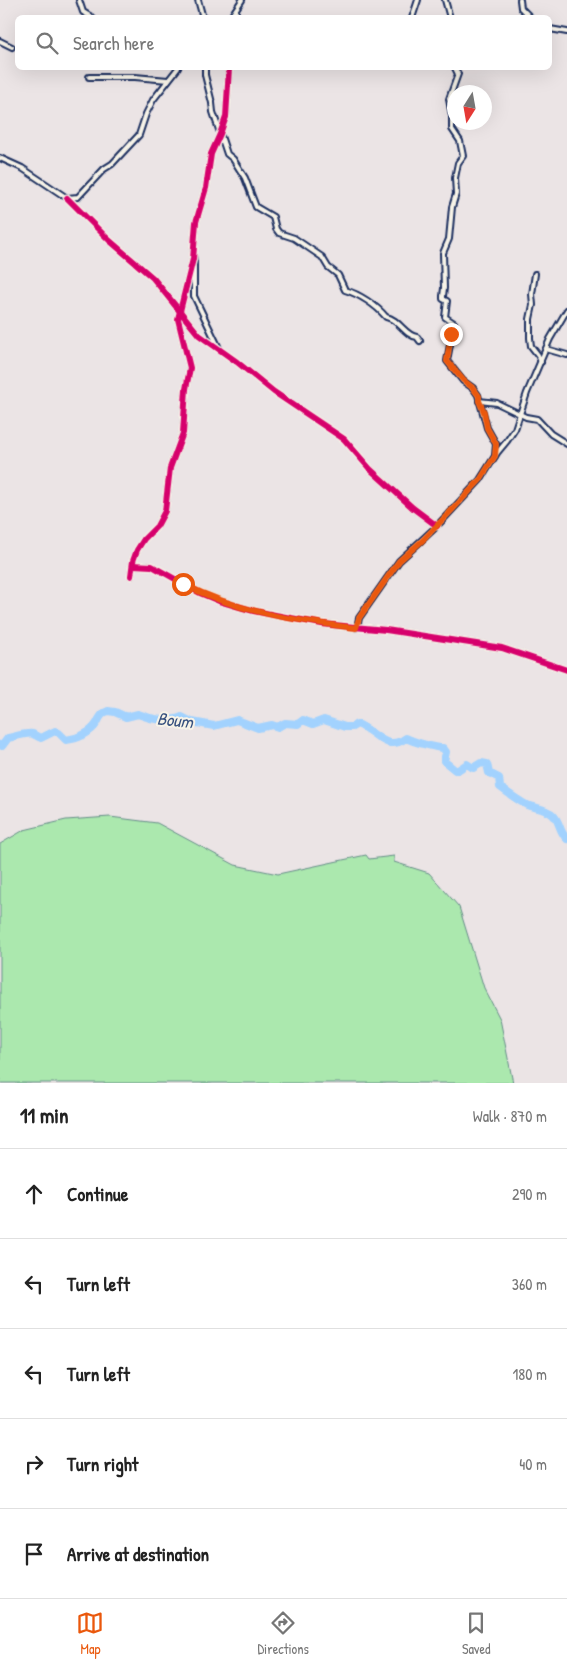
<!DOCTYPE html>
<meta charset="utf-8">
<style>
body{margin:0;font-family:"Patrick Hand",sans-serif;background:#f2f2f2;color:#222}
.compass{position:absolute;left:447px;top:85px;width:45px;height:45px;border-radius:50%;background:#fff;box-shadow:0 5px 20px #0002;rotate:191deg}
.stop{position:absolute;width:15px;height:15px;margin:-11px;border:4px solid #ea580c;border-radius:50%;background:#fff}
.stop.end{background:#ea580c;border-color:#fff;box-shadow:0 1px 5px #0008}
.list{margin:0;padding:0;list-style:none}
h2{display:flex;justify-content:space-between;align-items:center;height:65px;margin:0;padding:0 20px;font-size:21px}
h2 small{font-size:16px;font-weight:400;color:#767676}
.list li{display:grid;grid-template-columns:32px 1fr auto;gap:15px;align-items:center;box-sizing:border-box;height:90px;padding:0 20px;border-top:1px solid #e0e0e0}
.list b{display:block;font-size:19px;white-space:nowrap}
.list em{font-size:16px;font-style:normal;color:#767676}
.icon{flex:none;width:28px;height:28px;fill:none;stroke:currentColor;stroke-width:2;stroke-linecap:round;stroke-linejoin:round}
.map{position:relative;flex:none;width:567px;height:1083px;overflow:hidden}
.search{position:absolute;background:#fff;box-shadow:0 5px 20px #0002;left:15px;right:15px;top:15px;height:55px;display:flex;align-items:center;gap:12px;box-sizing:border-box;padding:0 18px;border-radius:8px;color:#767676;font-size:19px}
.sheet{height:515px;background:#fff}
nav{display:flex;justify-content:space-around;align-items:center;box-sizing:border-box;height:70px;border-top:1px solid #e0e0e0;background:#fff;font-size:14px;color:#767676}
nav a{display:grid;justify-items:center;gap:2px}
nav .on{color:#ea580c}
.map>svg:first-child{display:block}
.green{fill:#abe8ae;stroke:#638c86}
.lines{fill:none;stroke-linecap:round;stroke-linejoin:round}
.river{stroke:#a2d2fe;stroke-width:8}
.minor-casing{stroke:#1b2f5e;stroke-width:8}
.minor{stroke:#f7f3e8;stroke-width:4}
.cycleway-casing{stroke:#f7f3e8;stroke-width:9}
.cycleway{stroke:#d6006c;stroke-width:6}
.route{stroke:#ea580c;stroke-width:6}
.labels{text-anchor:middle;dominant-baseline:central;stroke-width:4;stroke-linejoin:round;paint-order:stroke}
.water-label{font-size:18px;font-style:italic;fill:#36507e;stroke:#f7f3e8}
</style>
<div class="map">
<svg width="567" height="1083" viewBox="0 0 567 1083">
<rect width="100%" height="100%" fill="#ebe4e5"/>
<filter id="ink" filterUnits="userSpaceOnUse"><feTurbulence type="fractalNoise" baseFrequency=".02" numOctaves="2"/><feDisplacementMap in="SourceGraphic" scale="10" xChannelSelector="R" yChannelSelector="G"/><feConvolveMatrix kernelMatrix="1 2 1 2 8 2 1 2 1" color-interpolation-filters="sRGB"/></filter>
<g filter="url(#ink)">
<path class="green" d="M110 817 157 823 235 865 278 874 366 855 369 859 394 856V862L429 873 459 907 484 988 500 1019 513 1083H0V844L24 830 66 820Z"/>
<g class="lines">
<path class="river" d="M0 745 2 746 8 738C13 737 29 732 33 734 35 735 38 737 41 738L55 731 59 733 66 740C77 739 91 733 97 723 100 717 102 713 108 711L115 712 126 717 138 714C150 719 169 723 182 717L192 722 214 726 237 720 258 728 272 725 278 727 285 723 298 724 303 720 313 724 324 720 345 727H352L357 724C376 731 385 753 406 738 413 742 437 748 443 748L446 752 444 761 455 770H458L467 764 473 768 481 763 487 764 489 773 499 778 500 787C505 791 522 803 527 805 535 808 547 809 553 815 560 821 559 832 567 839"/>
<defs>
<g id="minor">
<path d="M79 0 83 12 93 18"/>
<path d="M198 0 203 18"/>
<path d="M445 0 450 18"/>
<path d="M520 0 521 8 531 18"/>
<path d="M230 18 242 0"/>
<path d="M235 18 236 10"/>
<path d="M412 18 418 0"/>
<path d="M550 29 567 32"/>
<path d="M0 41 12 47"/>
<path d="M205 68V75L212 103 213 112 227 154 233 159 245 178 256 207 273 217 276 229 279 233 294 238 322 257 328 267 338 275 345 290C359 294 376 305 386 317 399 319 405 336 417 337L420 341"/>
<path d="M455 68 458 74 449 99 452 116V129L460 141 463 156 458 163 455 178 456 194 452 207 449 239 443 253 444 288 443 296V299L447 301 445 317 454 323 447 361 463 381 473 388 478 395 487 428 496 444 495 456"/>
<path d="M89 77H135L168 80"/>
<path d="M0 158 22 168 67 198 78 197 104 169 112 164 139 135 146 114 153 100 178 68"/>
<path d="M67 198 109 240 153 278 199 335 237 362 274 392 344 439 370 469 413 508 437 526"/>
<path d="M194 258V296L219 348"/>
<path d="M535 274 532 294 533 305 530 319V338L531 346 538 355 541 362"/>
<path d="M546 349 567 355"/>
<path d="M479 401 497 403 526 417 537 419 551 434 567 444"/>
<path d="M133 565 152 566 200 593 219 601 254 611 322 624 386 630 502 648 567 670"/>
<path d="M131 576 133 561 137 550 144 539 157 526 165 511 170 468 183 433 186 389 190 368 178 319 193 259 196 222 206 188 211 154 220 134 226 117 229 68"/>
<path d="M357 628 359 618 399 561 437 526 480 480 497 453 507 441 515 429 527 393 550 339 567 310"/>
</g>
</defs>
<use href="#minor" class="minor-casing"/>
<use href="#minor" class="minor"/>
<defs>
<g id="cycleway">
<path d="M67 198 109 240 153 278 199 335 237 362 274 392 344 439 370 469 413 508 437 526"/>
<path d="M133 565 152 566 200 593 219 601 254 611 322 624 386 630 502 648 567 670"/>
<path d="M131 576 133 561 137 550 144 539 157 526 165 511 170 468 183 433 186 389 190 368 178 319 193 259 196 222 206 188 211 154 220 134 226 117 229 68"/>
</g>
</defs>
<use href="#cycleway" class="cycleway-casing"/>
<use href="#cycleway" class="cycleway"/>
</g>
</g>
<g class="lines" filter="url(#ink)">
<path class="route" d="M183 584C237 612 297 621 356 628L359 618 399 561 423 540 452 510 480 480 495 456 496 444 487 428 484 412 479 401V396L473 388 463 380 447 361 451 334"/>
</g>
<g class="labels">
<g class="water-label">
<text transform="translate(175 720) rotate(6)">Boum</text>
</g>
</g>
</svg>
<svg class="compass" viewBox="-18 -18 36 36"><path d="M0-13l5 13h-10z" fill="#e53935"/><path d="M0 13l5-13h-10z" fill="#767676"/></svg>
<div class="stop" style="left:183px;top:584px"></div>
<div class="stop end" style="left:451px;top:334px"></div>
<div class="search"><svg class="icon" aria-label="search" viewBox="0 0 24 24"><circle cx="10" cy="10" r="6"/><path d="M15 15l6 6"/></svg>Search here</div>
</div>
<section class="sheet">
<h2>11 min<small>Walk · 870 m</small></h2>
<ul class="list">
<li><svg class="icon" aria-label="ahead" viewBox="0 0 24 24"><path d="M12 20V5M6 11l6-6 6 6"/></svg><div><b>Continue</b></div><em>290 m</em></li>
<li><svg class="icon" aria-label="left" viewBox="0 0 24 24"><path d="M17 20v-9H6M10 6l-5 5 5 5"/></svg><div><b>Turn left</b></div><em>360 m</em></li>
<li><svg class="icon" aria-label="left" viewBox="0 0 24 24"><path d="M17 20v-9H6M10 6l-5 5 5 5"/></svg><div><b>Turn left</b></div><em>180 m</em></li>
<li><svg class="icon" aria-label="right" viewBox="0 0 24 24"><path d="M7 20v-9h11M14 6l5 5-5 5"/></svg><div><b>Turn right</b></div><em>40 m</em></li>
<li><svg class="icon" aria-label="arrive" viewBox="0 0 24 24"><path d="M6 21V4h12l-3 4 3 4H6"/></svg><div><b>Arrive at destination</b></div></li>
</ul>
</section>
<nav>
<a class="on"><svg class="icon" aria-label="map" viewBox="0 0 24 24"><path d="M3 6l6-2 6 2 6-2v14l-6 2-6-2-6 2zM9 4v14M15 6v14"/></svg>Map</a>
<a><svg class="icon" aria-label="directions" viewBox="0 0 24 24"><path d="M12 3l9 9-9 9-9-9zM9 14v-3h6M13 9l2 2-2 2"/></svg>Directions</a>
<a><svg class="icon" aria-label="saved" viewBox="0 0 24 24"><path d="M7 4h10v16l-5-4-5 4z"/></svg>Saved</a>
</nav>
